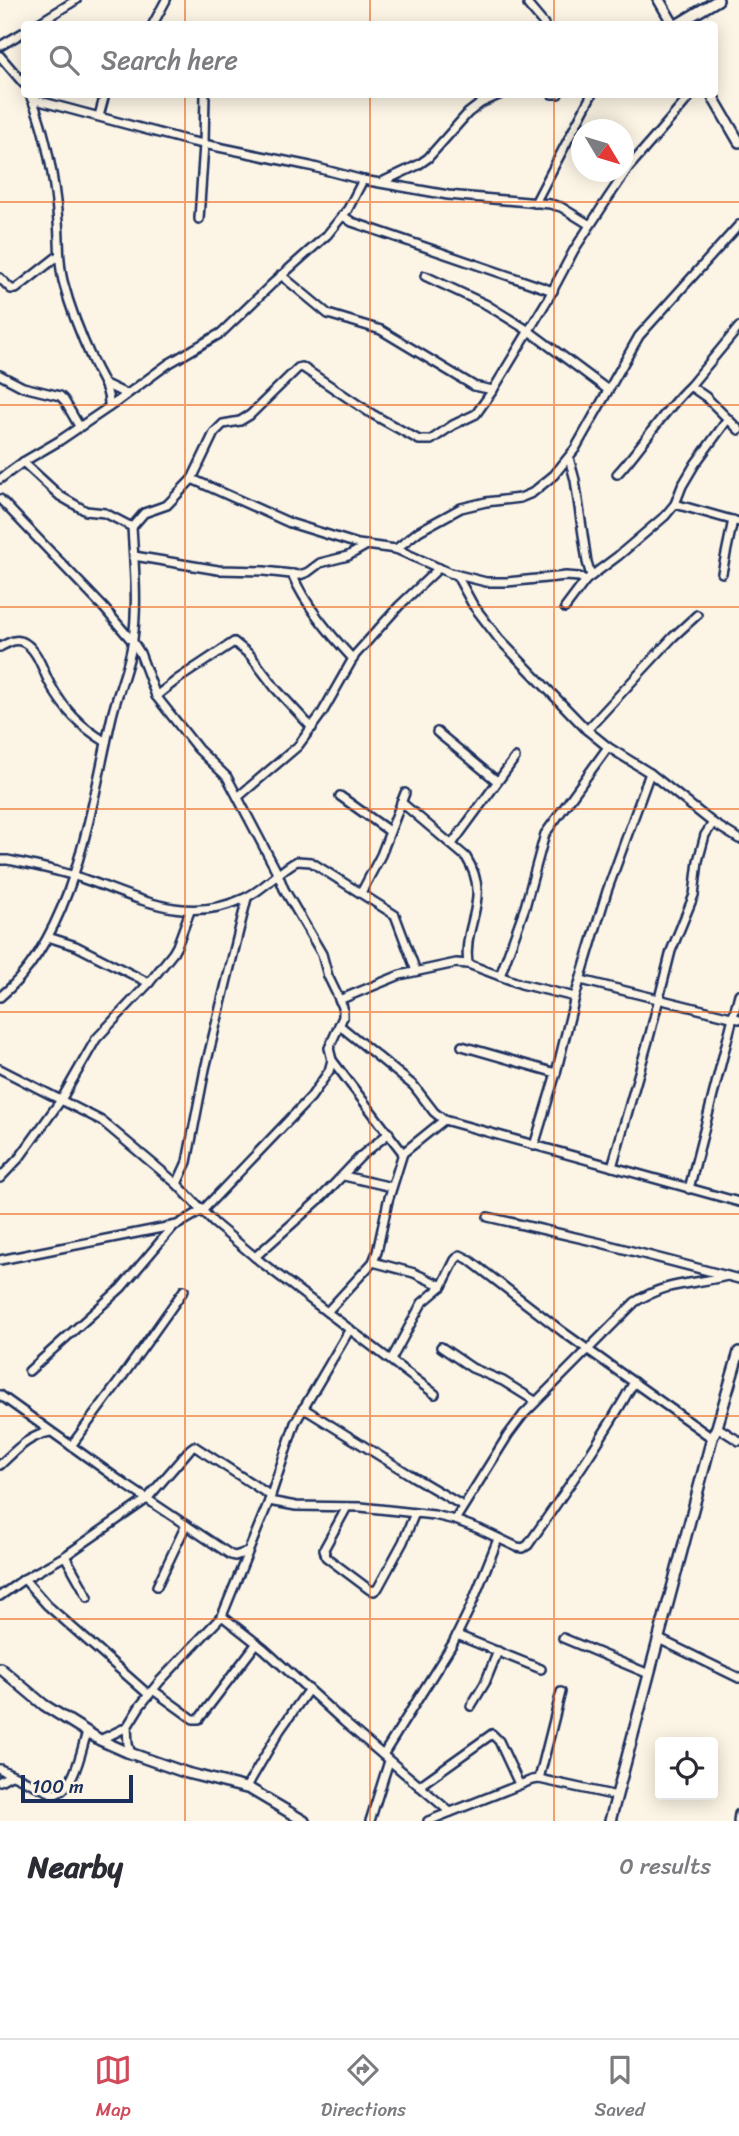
<!DOCTYPE html>
<style>
body{margin:0;font-family:Sriracha,sans-serif;background:#f2f2f3;color:#2b2b33}
.controls{position:absolute;right:21px;bottom:21px;display:grid;overflow:hidden;border-radius:7px;box-shadow:0 4px 18px #0003}
.controls button{width:63px;height:63px;display:grid;place-items:center;padding:0;border:0;border-bottom:2px solid #e1e1e2;background:#fff;color:#2b2b33;font:35px sans-serif}
.compass{position:absolute;left:571px;top:119px;width:63px;height:63px;border-radius:50%;background:#fff;box-shadow:0 4px 18px #0003;rotate:128deg}
.scale{position:absolute;left:21px;bottom:18px;width:112px;box-sizing:border-box;padding-left:7px;border:4px solid #1b2f5e;border-top:0;font-size:19px;line-height:24px;white-space:nowrap;color:#1b2f5e;-webkit-text-stroke:5px #fcf5e5;paint-order:stroke}
.list{margin:0;padding:0;list-style:none}
h2{display:flex;justify-content:space-between;align-items:center;height:91px;margin:0;padding:0 28px;font-size:30px}
h2 small{font-size:23px;font-weight:400;color:#7c7c81}
.icon{flex:none;width:38px;height:38px;fill:none;stroke:currentColor;stroke-width:2;stroke-linecap:round;stroke-linejoin:round}
.map{position:relative;flex:none;width:739px;height:1821px;overflow:hidden}
.search{position:absolute;background:#fff;box-shadow:0 4px 18px #0003;left:21px;right:21px;top:21px;height:77px;display:flex;align-items:center;gap:18px;box-sizing:border-box;padding:0 24px;border-radius:7px;color:#7c7c81;font-size:26px}
.sheet{height:217px;background:#fff}
nav{display:flex;justify-content:space-around;align-items:center;box-sizing:border-box;height:98px;border-top:2px solid #e1e1e2;background:#fff;font-size:19px;color:#7c7c81}
nav a{display:grid;justify-items:center;gap:4px}
nav .on{color:#d1495b}
.map>svg:first-child{display:block}
.lines{fill:none;stroke-linecap:round;stroke-linejoin:round}
.minor-casing{stroke:#1b2f5e;stroke-width:12}
.tertiary-casing{stroke:#1b2f5e;stroke-width:14}
.minor{stroke:#fcf5e5;stroke-width:7}
.tertiary{stroke:#fcf5e5;stroke-width:9}
.grid{fill:none;stroke:#e8590c;stroke-width:2;stroke-opacity:0.55}
</style>
<div class="map">
<svg width="739" height="1821" viewBox="0 0 739 1821">
<rect width="100%" height="100%" fill="#fcf5e5"/>
<filter id="ink" filterUnits="userSpaceOnUse"><feTurbulence type="fractalNoise" baseFrequency=".0143" numOctaves="2"/><feDisplacementMap in="SourceGraphic" scale="14" xChannelSelector="R" yChannelSelector="G"/><feConvolveMatrix kernelMatrix="1 2 1 2 8 2 1 2 1" color-interpolation-filters="sRGB"/></filter>
<g filter="url(#ink)">
<g class="lines">
<defs>
<g id="minor">
<path d="M528 5 544 24"/>
<path d="M37 24 76 0"/>
<path d="M153 24 166 0"/>
<path d="M0 46 24 32"/>
<path d="M0 56 24 84"/>
<path d="M552 94H558"/>
<path d="M30 95C46 129 55 184 58 222 60 242 58 261 63 281 70 308 81 336 93 362 100 378 110 389 109 407"/>
<path d="M32 99 189 141 310 166 363 180 448 195 550 204 561 207 590 225"/>
<path d="M99 116 105 94"/>
<path d="M382 182 418 165 428 158 468 113 481 103 501 94"/>
<path d="M535 203 592 94"/>
<path d="M343 216 352 222 553 291"/>
<path d="M199 219 204 144 205 94"/>
<path d="M281 275 328 314 381 330 474 386 493 390 548 299 574 250 608 198 629 167 692 94"/>
<path d="M425 276 487 305 529 331 608 390"/>
<path d="M0 278 11 289H16L58 256"/>
<path d="M0 375 23 387 60 396 64 400 79 426"/>
<path d="M105 384 126 394"/>
<path d="M690 386 739 327"/>
<path d="M569 458 575 480 587 562 591 576"/>
<path d="M617 474C643 446 662 412 690 386L706 397 739 430"/>
<path d="M0 479 23 462 59 441 118 401 168 364 221 333 272 284 327 235 348 209 363 180"/>
<path d="M192 479 214 433 223 424 240 421 250 415 298 368 302 367 372 414 419 440H431L453 425 476 414 493 390"/>
<path d="M0 499 104 608 133 642 140 653 156 696 198 749 227 777 278 874 284 889 322 954 328 976 343 1007V1017L329 1048 332 1060 329 1071 311 1097 203 1210 177 1225 0 1260"/>
<path d="M675 504 739 522"/>
<path d="M132 527 144 513 167 505 192 479 290 523 358 544 396 549 450 573 486 582H507L566 576 579 577 586 580"/>
<path d="M396 549 419 531 461 508 486 502 520 498 532 493 554 475 575 449 639 336 739 225"/>
<path d="M134 556 218 570 264 571 300 575 308 572 320 563 348 556 367 545"/>
<path d="M722 573 733 520"/>
<path d="M292 574C305 605 330 634 353 659"/>
<path d="M456 574 473 605 499 639 587 730 608 747 650 773 713 823 739 839"/>
<path d="M565 608 586 580 618 556 665 516 675 504 682 486 695 464 728 419"/>
<path d="M0 647C8 643 16 637 25 643 38 651 43 671 50 684 65 711 80 726 106 742"/>
<path d="M156 696 178 679 234 642 250 655 276 689 312 728"/>
<path d="M587 730 673 637 697 615"/>
<path d="M437 732 497 781"/>
<path d="M340 796 389 831"/>
<path d="M238 797 298 746 322 713 355 655 399 606 439 568"/>
<path d="M401 802 466 857C493 900 462 923 468 964"/>
<path d="M452 844 515 758"/>
<path d="M0 860H8C32 865 57 870 81 878 137 897 185 926 245 898 265 889 278 871 297 861L311 862 395 915 416 971"/>
<path d="M361 893 381 855 405 793"/>
<path d="M48 937 76 946 149 983"/>
<path d="M500 976 525 907 545 834 608 747"/>
<path d="M581 980 739 1019"/>
<path d="M0 997C75 936 91 805 112 716 118 690 130 665 133 639 138 604 134 563 132 527L105 513 86 511 60 496 23 462"/>
<path d="M339 1000 400 975 456 963 468 964 521 984 575 997"/>
<path d="M339 1025 414 1086 434 1112 444 1120 739 1202"/>
<path d="M462 1046 556 1073"/>
<path d="M332 1060 403 1153"/>
<path d="M0 1069 102 1121 177 1184 214 1223 261 1262 435 1394"/>
<path d="M534 1146 556 1073 575 997 607 891 650 773"/>
<path d="M612 1167 650 1034 671 951 694 895 698 861 705 835 713 823"/>
<path d="M344 1176 392 1187"/>
<path d="M0 1178 20 1157 61 1100 96 1039 149 983 173 953 177 946 190 911"/>
<path d="M177 1184 187 1162 205 1069 247 898"/>
<path d="M689 1189 739 994"/>
<path d="M488 1217 601 1243 739 1279"/>
<path d="M255 1257 322 1197 361 1156 389 1133"/>
<path d="M373 1262 414 1273 442 1286"/>
<path d="M327 1312 373 1262 377 1252 388 1201 403 1153 444 1120"/>
<path d="M441 1347 472 1368 503 1381 535 1401"/>
<path d="M391 1360 422 1303 442 1286 455 1260 460 1255 468 1259 563 1332 712 1438"/>
<path d="M29 1371 121 1288 172 1228"/>
<path d="M0 1395 126 1485 231 1555 235 1556 247 1552"/>
<path d="M303 1408 412 1476 463 1506"/>
<path d="M717 1427 739 1441"/>
<path d="M71 1446 120 1380 184 1290"/>
<path d="M0 1465C16 1450 28 1436 50 1432"/>
<path d="M269 1501 296 1506 361 1507 434 1515 455 1520 479 1529 517 1547 523 1548 528 1545C565 1492 602 1439 634 1382"/>
<path d="M347 1507 324 1549 326 1557 370 1590 374 1591 378 1588 403 1542 415 1513"/>
<path d="M455 1520 508 1435 523 1415 635 1302C668 1281 692 1285 727 1276"/>
<path d="M65 1556 88 1597"/>
<path d="M24 1579 47 1605 149 1695"/>
<path d="M157 1586 186 1525"/>
<path d="M0 1596 24 1579 65 1556 147 1499 190 1449 194 1446 271 1496"/>
<path d="M222 1616 264 1649 344 1722 450 1812"/>
<path d="M457 1635 541 1669"/>
<path d="M563 1638 649 1674"/>
<path d="M659 1639 739 1678"/>
<path d="M153 1690 193 1719H199L257 1643"/>
<path d="M471 1706 485 1683 498 1651"/>
<path d="M127 1727 128 1744 131 1754"/>
<path d="M100 1740 127 1727 140 1706 160 1681 222 1616 269 1501 295 1423 350 1329"/>
<path d="M383 1755 453 1643 471 1606 498 1539"/>
<path d="M0 1769 54 1794C75 1790 81 1750 87 1732"/>
<path d="M539 1779 561 1692"/>
<path d="M0 1781 11 1775"/>
<path d="M419 1786 492 1734 499 1741 519 1784"/>
<path d="M246 1788 280 1730 309 1689"/>
<path d="M370 1821 389 1761"/>
<path d="M428 1821 532 1780 539 1779 617 1796"/>
<path d="M738 1821 739 1814"/>
</g>
<g id="tertiary">
<path d="M659 0 673 24"/>
<path d="M678 24 718 0"/>
<path d="M711 94 739 142"/>
<path d="M0 1668 44 1705 100 1740 127 1752 187 1773 250 1789 304 1821"/>
<path d="M610 1821 712 1438 717 1427 739 1352"/>
</g>
</defs>
<use href="#minor" class="minor-casing"/>
<use href="#tertiary" class="tertiary-casing"/>
<use href="#minor" class="minor"/>
<use href="#tertiary" class="tertiary"/>
</g>
</g>
<path class="grid" d="M185 0V24M370 0V24M554 0V24M185 94V1821M370 94V1821M554 94V1821M0 202H739M0 405H739M0 607H739M0 809H739M0 1012H739M0 1214H739M0 1416H739M0 1619H739"/>
</svg>
<div class="controls">
<button><svg class="icon" aria-label="locate" viewBox="0 0 24 24"><circle cx="12" cy="12" r="6"/><path d="M12 2v4M12 18v4M2 12h4M18 12h4"/></svg></button>
</div>
<svg class="compass" viewBox="-18 -18 36 36"><path d="M0-13l5 13h-10z" fill="#e53935"/><path d="M0 13l5-13h-10z" fill="#7c7c81"/></svg>
<div class="scale">100 m</div>
<div class="search"><svg class="icon" aria-label="search" viewBox="0 0 24 24"><circle cx="10" cy="10" r="6"/><path d="M15 15l6 6"/></svg>Search here</div>
</div>
<section class="sheet">
<h2>Nearby<small>0 results</small></h2>
<ul class="list">
</ul>
</section>
<nav>
<a class="on"><svg class="icon" aria-label="map" viewBox="0 0 24 24"><path d="M3 6l6-2 6 2 6-2v14l-6 2-6-2-6 2zM9 4v14M15 6v14"/></svg>Map</a>
<a><svg class="icon" aria-label="directions" viewBox="0 0 24 24"><path d="M12 3l9 9-9 9-9-9zM9 14v-3h6M13 9l2 2-2 2"/></svg>Directions</a>
<a><svg class="icon" aria-label="saved" viewBox="0 0 24 24"><path d="M7 4h10v16l-5-4-5 4z"/></svg>Saved</a>
</nav>
